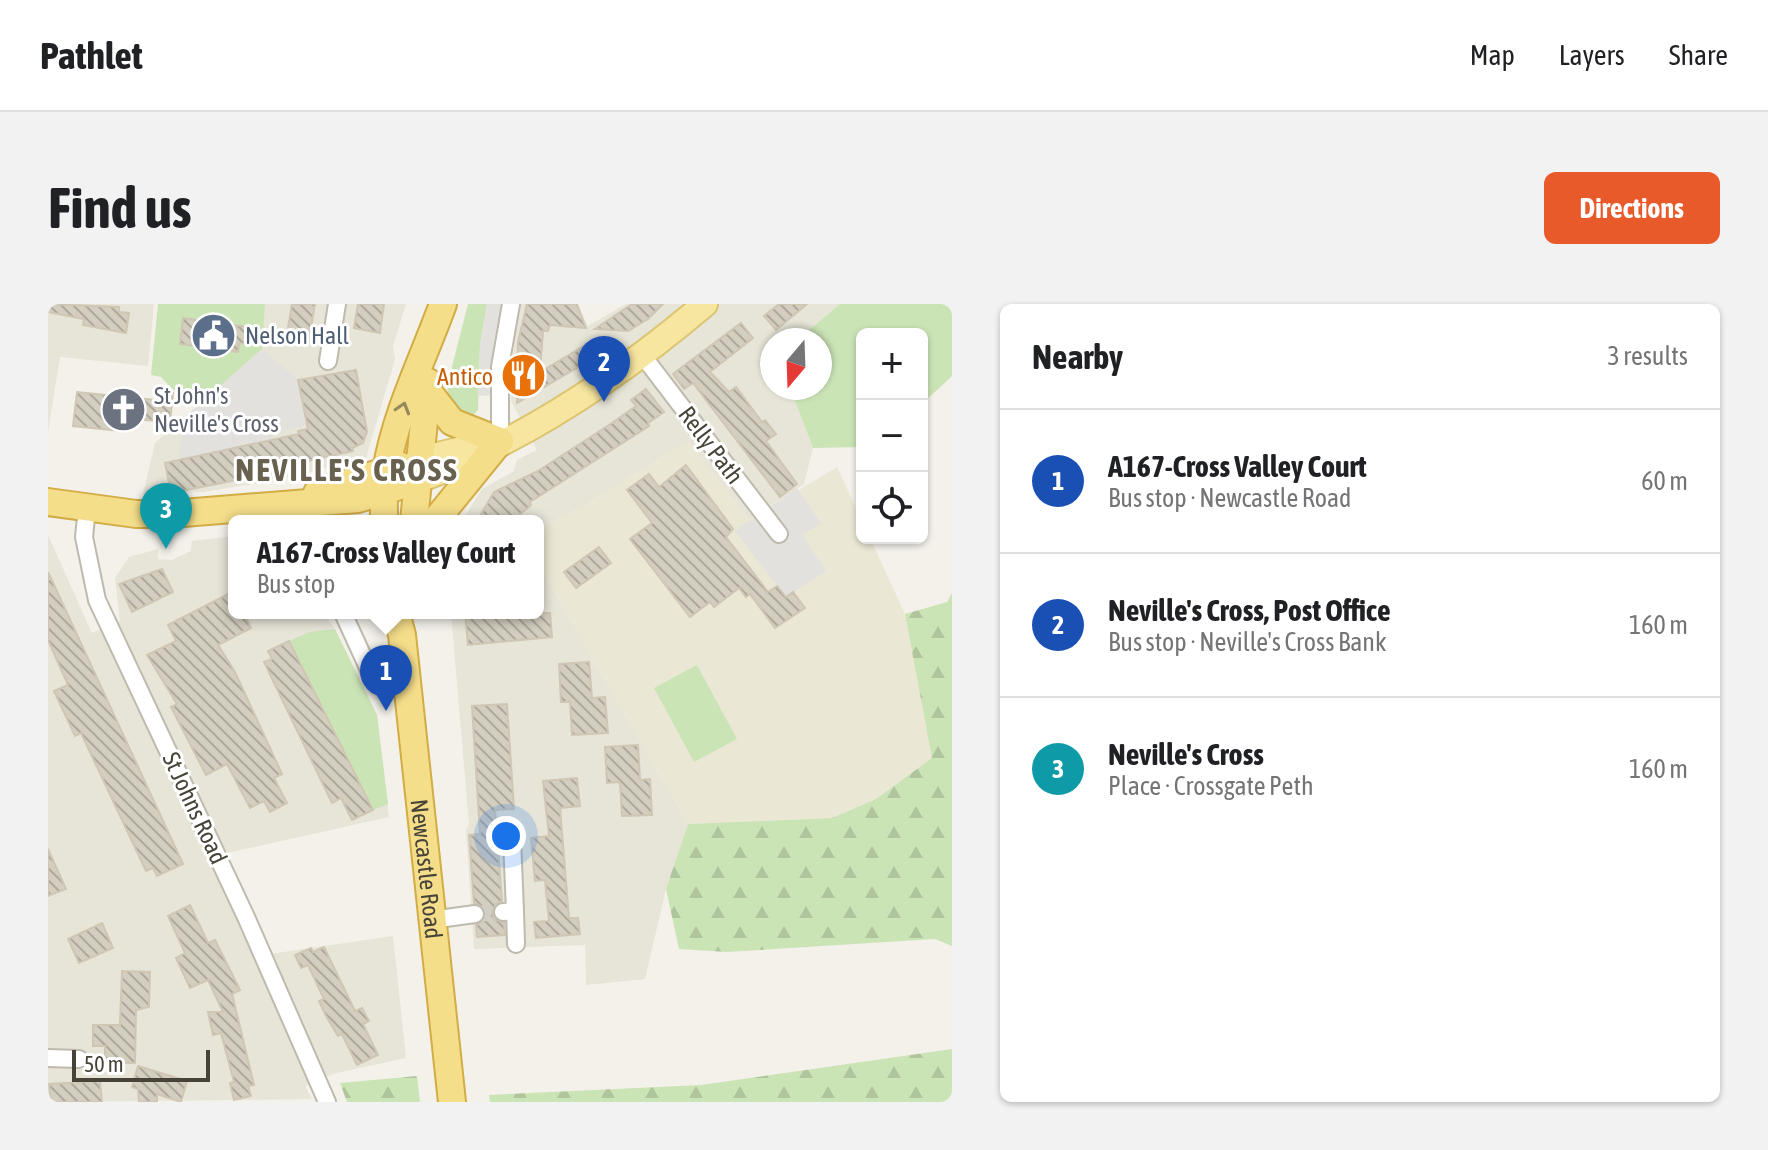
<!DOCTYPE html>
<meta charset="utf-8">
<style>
body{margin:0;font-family:"Asap Condensed",sans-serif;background:#f2f2f2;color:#202124}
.controls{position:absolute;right:24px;top:24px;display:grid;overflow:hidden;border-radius:12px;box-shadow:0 2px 6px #0004}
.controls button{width:72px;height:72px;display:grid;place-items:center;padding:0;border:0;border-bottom:2px solid #e0e0e0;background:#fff;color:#202124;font:40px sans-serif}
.compass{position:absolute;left:712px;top:24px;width:72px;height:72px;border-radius:50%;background:#fff;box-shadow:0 2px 6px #0004;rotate:199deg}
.scale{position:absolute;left:24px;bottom:20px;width:138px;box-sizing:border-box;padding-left:8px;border:4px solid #474338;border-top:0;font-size:22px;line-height:28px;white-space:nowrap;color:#474338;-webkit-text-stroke:6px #fff;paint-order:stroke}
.you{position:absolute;left:458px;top:532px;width:28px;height:28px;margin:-20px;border:6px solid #fff;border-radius:50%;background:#1a73e8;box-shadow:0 0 0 12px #1a73e833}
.badge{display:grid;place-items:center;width:52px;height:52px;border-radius:50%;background:#e95a2b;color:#fff;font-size:26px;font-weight:700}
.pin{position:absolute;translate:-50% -66px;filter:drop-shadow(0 2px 4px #0008)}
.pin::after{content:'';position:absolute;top:42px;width:28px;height:24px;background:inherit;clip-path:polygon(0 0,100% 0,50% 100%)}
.popup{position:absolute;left:180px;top:211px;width:316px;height:104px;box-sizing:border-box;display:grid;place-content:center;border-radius:12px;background:#fff;filter:drop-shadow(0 2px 6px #0005);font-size:26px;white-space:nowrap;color:#757577}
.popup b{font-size:30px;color:#202124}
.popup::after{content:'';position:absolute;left:50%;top:100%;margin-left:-16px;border:16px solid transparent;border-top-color:#fff}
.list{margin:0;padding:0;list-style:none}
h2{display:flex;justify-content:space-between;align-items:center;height:104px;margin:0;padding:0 32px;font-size:34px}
h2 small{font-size:26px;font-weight:400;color:#757577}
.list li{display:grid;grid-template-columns:52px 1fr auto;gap:24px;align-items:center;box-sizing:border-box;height:144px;padding:0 32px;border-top:2px solid #e0e0e0}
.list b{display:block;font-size:30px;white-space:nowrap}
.list p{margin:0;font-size:26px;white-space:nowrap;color:#757577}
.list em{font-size:26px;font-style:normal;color:#757577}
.icon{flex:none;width:44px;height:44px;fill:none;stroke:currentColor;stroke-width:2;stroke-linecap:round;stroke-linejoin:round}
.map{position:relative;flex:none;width:904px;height:798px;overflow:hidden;border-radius:12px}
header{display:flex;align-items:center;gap:48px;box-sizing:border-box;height:112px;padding:0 40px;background:#fff;border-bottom:2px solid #e0e0e0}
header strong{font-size:38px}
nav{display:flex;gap:44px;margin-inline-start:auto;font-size:28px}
.intro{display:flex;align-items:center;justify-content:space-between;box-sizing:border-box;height:192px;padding:0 48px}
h1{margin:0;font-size:56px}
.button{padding:20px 36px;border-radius:12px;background:#e95a2b;color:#fff;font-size:28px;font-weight:700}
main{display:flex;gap:48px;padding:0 48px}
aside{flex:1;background:#fff;border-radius:12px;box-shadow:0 2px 6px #0004}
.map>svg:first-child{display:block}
.residential{fill:#e7e4d8}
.education{fill:#ebe7d5}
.green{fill:#cbe4b6}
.forest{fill:url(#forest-firs)}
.parking{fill:#e2e1de}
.building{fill:url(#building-back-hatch);stroke:#cfc7b4;stroke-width:2}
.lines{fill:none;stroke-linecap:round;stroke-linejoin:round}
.minor-tunnel{stroke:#d1cec6;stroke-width:16;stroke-dasharray:16 8;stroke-linecap:butt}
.minor-casing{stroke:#bebaad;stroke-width:20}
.primary-casing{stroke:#dbc570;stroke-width:28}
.trunk-casing{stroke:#d2ac45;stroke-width:30}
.minor{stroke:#fff;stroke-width:16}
.primary{stroke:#f7e6a0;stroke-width:24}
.trunk{stroke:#f5de8a;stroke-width:26}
.oneway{stroke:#95895d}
.labels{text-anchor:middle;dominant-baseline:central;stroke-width:6;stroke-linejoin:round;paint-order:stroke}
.service-label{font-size:24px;fill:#4e5e75;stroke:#fff;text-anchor:start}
.food-label{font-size:24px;fill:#c56008;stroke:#fff;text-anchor:end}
.worship-label{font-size:24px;fill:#5b616d;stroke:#fff;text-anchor:start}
.street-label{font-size:24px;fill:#474338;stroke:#fff}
.district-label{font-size:32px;font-weight:bold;letter-spacing:2px;fill:#696150;stroke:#fff}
</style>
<header>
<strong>Pathlet</strong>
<nav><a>Map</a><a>Layers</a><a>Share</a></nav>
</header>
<div class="intro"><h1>Find us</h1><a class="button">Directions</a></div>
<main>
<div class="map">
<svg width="904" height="798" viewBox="0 0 904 798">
<defs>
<pattern id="forest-firs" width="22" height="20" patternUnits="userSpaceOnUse" patternTransform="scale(2)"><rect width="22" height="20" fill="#cbe4b6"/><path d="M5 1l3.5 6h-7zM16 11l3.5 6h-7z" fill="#b0c59d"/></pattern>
<pattern id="building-back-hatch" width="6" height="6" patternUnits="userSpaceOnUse" patternTransform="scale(2)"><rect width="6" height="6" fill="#d4cec0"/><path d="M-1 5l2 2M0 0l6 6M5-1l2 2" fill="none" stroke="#aea99d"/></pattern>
</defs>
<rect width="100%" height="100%" fill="#f3f1ea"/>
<g class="residential">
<path d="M0 0H106L100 62 12 53 0 128Z"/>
<path d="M217 0H358L345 42 347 55 318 154 231 176 154 188 95 191 107 139 213 45Z"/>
<path d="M468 0H529L540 22 578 0H792L749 36H724V84H742L765 144 756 180 701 216 640 137 537 201 490 224V217H414L434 185 466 167 469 156 489 146 463 97Z"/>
<path d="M0 231 44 329 72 317 67 274 81 253 110 245V255L124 256 143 247 144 237 186 232V309H276L287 325 329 411 341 513 170 551 215 651 345 632 358 754 288 769 257 782 264 795 0 798Z"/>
<path d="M490 260 640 520 618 585 597 675 538 681 537 641 426 645 418 526 421 520 403 309H490Z"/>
</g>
<path class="education" d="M640 137 701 216 789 163 814 217V234H822L857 310 885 454 828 495 784 514 640 520 490 260V224L537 201Z"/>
<g class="green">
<path d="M110 0H217L214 45 162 91 125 86 113 73 103 71Z"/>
<path d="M420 0H439L432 42 430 106 421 116 401 97 399 82Z"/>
<path d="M792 0H904V72L874 100V30H814V143L765 144 742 84H772V36H749Z"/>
<path d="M287 325 329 411 340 500 325 506 241 337 262 328Z"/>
<path d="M649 361 689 435 646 458 606 384Z"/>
</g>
<g class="forest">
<path d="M904 289V642L887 635 679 648 631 645 618 585 640 520 784 514 828 495 884 454 857 310 899 298Z"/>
<path d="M904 745V798H442L441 791 653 781Z"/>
<path d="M369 772 372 798H299L292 779Z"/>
</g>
<g class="parking">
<path d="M439 0H463L450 91 430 92 432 42Z"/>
<path d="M214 45 250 76 257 122 226 128 227 135 132 157 131 145 141 109Z"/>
<path d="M749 184 773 219 754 231 778 267 738 293 687 227Z"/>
</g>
<g class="building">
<path d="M0 0 71 3V8L81 9 78 29 35 21 36 15 0 8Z"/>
<path d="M244 0H267L260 40 238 36Z"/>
<path d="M310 0H336L332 29 306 24Z"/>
<path d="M479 0H529L538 24 502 21 500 27H495L492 68 536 42 544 55 469 99 470 38Z"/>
<path d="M584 0H615L600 15 580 27 547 25Z"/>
<path d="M731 0H759L728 26 716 12Z"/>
<path d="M135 14 201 23 199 40 191 39 190 48 132 40Z"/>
<path d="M693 19 705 34 662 68 681 88 688 83 714 118 717 116 728 130 718 137 749 180 732 193 645 79 636 85 625 70Z"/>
<path d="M308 66 319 128 315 139 304 144 305 147 233 163 234 167 123 189 117 159 251 130 250 127 260 125 250 76Z"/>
<path d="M598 85 616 108 600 119 601 122 482 198 483 201 464 217H429L446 188 490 167 564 119 588 102 583 96Z"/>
<path d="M109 87 125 89 122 118 73 114 72 127 25 122 29 88 108 96Z"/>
<path d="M638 161 685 225 678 233 720 288 729 282 738 293 745 288 757 304 727 324 702 290 698 293 691 284 666 303 662 298 642 313 582 235 604 219 579 186 601 170 611 183Z"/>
<path d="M551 243 563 259 528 284 516 268Z"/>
<path d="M114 265 125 288 84 308 71 280Z"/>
<path d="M0 268 135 560 109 572 105 564 98 567 33 429 27 432 6 387 20 381 0 336Z"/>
<path d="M186 287V309H196L203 324 170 341 187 368 234 470 226 474 239 499 222 508 216 497 202 504 179 460 158 471 123 403 129 400 99 351 128 337 120 321Z"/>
<path d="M417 309H502L504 333 420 341Z"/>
<path d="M241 337 325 506 304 516 293 494 284 499 216 358 224 355 220 347Z"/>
<path d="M541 358 544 394 557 393 560 429 524 431 522 398H513L511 360Z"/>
<path d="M459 400 466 505 447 506 454 597 448 600 444 608 446 615 456 619 457 631 429 633 428 621 434 618 438 609 435 603 426 599 421 531 432 530 424 402Z"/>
<path d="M590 441 592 476 602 475 604 511 574 512 572 478 559 479 557 443Z"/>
<path d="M529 474 532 502 512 504 521 614H530L532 630 488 634 486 618 501 617 497 576 487 577 483 534 501 532 495 477Z"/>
<path d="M0 545 18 585 0 592Z"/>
<path d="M142 601 160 639 167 636 192 686 184 690 206 781 200 782 203 792 186 796 182 779 186 778 173 729 165 731 160 708H175L160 676 142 684 128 654 137 649 120 612Z"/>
<path d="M54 619 65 644 31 659 20 635Z"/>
<path d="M276 643 307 707 314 704 321 717 315 720 330 751 309 761 294 730 290 732 278 712 271 697 276 695 260 661 253 664 247 651 263 644 265 648Z"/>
<path d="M74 667 102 668 101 703 88 706 87 759 57 758V742H45V721H72Z"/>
<path d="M90 762 139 777 133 798 109 790V798H91L90 785 84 783Z"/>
<path d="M52 777 54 798H3L1 780Z"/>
</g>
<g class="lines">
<path class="minor-tunnel" d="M427 610 455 608"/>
<defs>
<g id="minor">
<path d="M595 52 731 230"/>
<path d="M280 57 289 0"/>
<path d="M452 137V63L463 0"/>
<path d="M39 204 36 233 49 296 198 613 279 798"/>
<path d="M295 309 322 368"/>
<path d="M467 607 468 640"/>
<path d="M455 608 467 607 464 535"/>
<path d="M383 616 427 610"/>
<path d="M0 754 31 755"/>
</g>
<g id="primary">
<path d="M370 156 430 141"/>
<path d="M368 177C475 138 571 73 657 0"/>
</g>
<g id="trunk">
<path d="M379 86 404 118 452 137 387 217"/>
<path d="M269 189 353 162"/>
<path d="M0 198 88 210H122L310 195 368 177"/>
<path d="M336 217C336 201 335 183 338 167 348 108 375 55 395 0"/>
<path d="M366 217 380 78"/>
<path id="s1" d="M348 309 354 331 404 798"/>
</g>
</defs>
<use href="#minor" class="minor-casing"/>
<use href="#primary" class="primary-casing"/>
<use href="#trunk" class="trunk-casing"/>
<use href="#minor" class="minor"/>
<use href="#primary" class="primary"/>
<use href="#trunk" class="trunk"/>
</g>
<defs><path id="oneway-chevron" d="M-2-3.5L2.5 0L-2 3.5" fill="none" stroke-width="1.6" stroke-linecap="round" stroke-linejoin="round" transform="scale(2)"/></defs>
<use class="oneway" href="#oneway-chevron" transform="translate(355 104) rotate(-73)"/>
<defs>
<symbol id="civic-disc" viewBox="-11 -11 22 22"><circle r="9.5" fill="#5c6f8a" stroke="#fff"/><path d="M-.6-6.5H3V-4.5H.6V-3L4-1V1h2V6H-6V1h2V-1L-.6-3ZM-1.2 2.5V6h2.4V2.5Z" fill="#fff"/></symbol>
<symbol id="restaurant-disc" viewBox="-11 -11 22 22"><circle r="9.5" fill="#e8710a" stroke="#fff"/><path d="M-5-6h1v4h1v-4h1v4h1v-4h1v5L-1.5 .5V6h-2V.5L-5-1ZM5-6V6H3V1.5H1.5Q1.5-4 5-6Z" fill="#fff"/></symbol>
<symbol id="church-disc" viewBox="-11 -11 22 22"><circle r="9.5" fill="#6b7280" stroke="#fff"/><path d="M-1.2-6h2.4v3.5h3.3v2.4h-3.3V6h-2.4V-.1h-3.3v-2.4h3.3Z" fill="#fff"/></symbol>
</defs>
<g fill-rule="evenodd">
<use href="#civic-disc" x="140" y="6" width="51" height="51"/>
<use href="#restaurant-disc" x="450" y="46" width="51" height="51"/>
<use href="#church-disc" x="50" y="80" width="51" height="51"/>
</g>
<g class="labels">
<g class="service-label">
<text x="197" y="31">Nelson Hall</text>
</g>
<g class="food-label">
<text x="445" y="72">Antico</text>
</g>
<g class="worship-label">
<text x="106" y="91">St John's<tspan x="106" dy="28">Neville's Cross</tspan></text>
</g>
<g class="street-label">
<text transform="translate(663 141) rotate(53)">Relly Path</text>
<text transform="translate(147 504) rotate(65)">St Johns Road</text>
<text stroke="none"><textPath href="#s1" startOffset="258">Newcastle Road</textPath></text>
</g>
<g class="district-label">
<text x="299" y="165">NEVILLE'S CROSS</text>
</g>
</g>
</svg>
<div class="controls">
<button>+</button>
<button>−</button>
<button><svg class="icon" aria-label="locate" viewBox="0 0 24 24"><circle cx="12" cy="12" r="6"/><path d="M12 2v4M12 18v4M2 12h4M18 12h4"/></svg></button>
</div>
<svg class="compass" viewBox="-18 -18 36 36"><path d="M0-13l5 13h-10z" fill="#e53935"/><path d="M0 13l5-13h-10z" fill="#757577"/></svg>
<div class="scale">50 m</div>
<div class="you"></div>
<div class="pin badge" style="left:338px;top:407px;background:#1a4fb4">1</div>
<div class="popup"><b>A167-Cross Valley Court</b>Bus stop</div>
<div class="pin badge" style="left:556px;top:98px;background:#1a4fb4">2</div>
<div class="pin badge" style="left:118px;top:245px;background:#0f9aa8">3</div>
</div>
<aside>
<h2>Nearby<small>3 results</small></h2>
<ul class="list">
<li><span class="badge" style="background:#1a4fb4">1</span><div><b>A167-Cross Valley Court</b><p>Bus stop · Newcastle Road</p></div><em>60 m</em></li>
<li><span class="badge" style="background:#1a4fb4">2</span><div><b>Neville's Cross, Post Office</b><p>Bus stop · Neville's Cross Bank</p></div><em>160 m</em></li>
<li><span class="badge" style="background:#0f9aa8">3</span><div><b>Neville's Cross</b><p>Place · Crossgate Peth</p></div><em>160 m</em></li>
</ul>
</aside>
</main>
